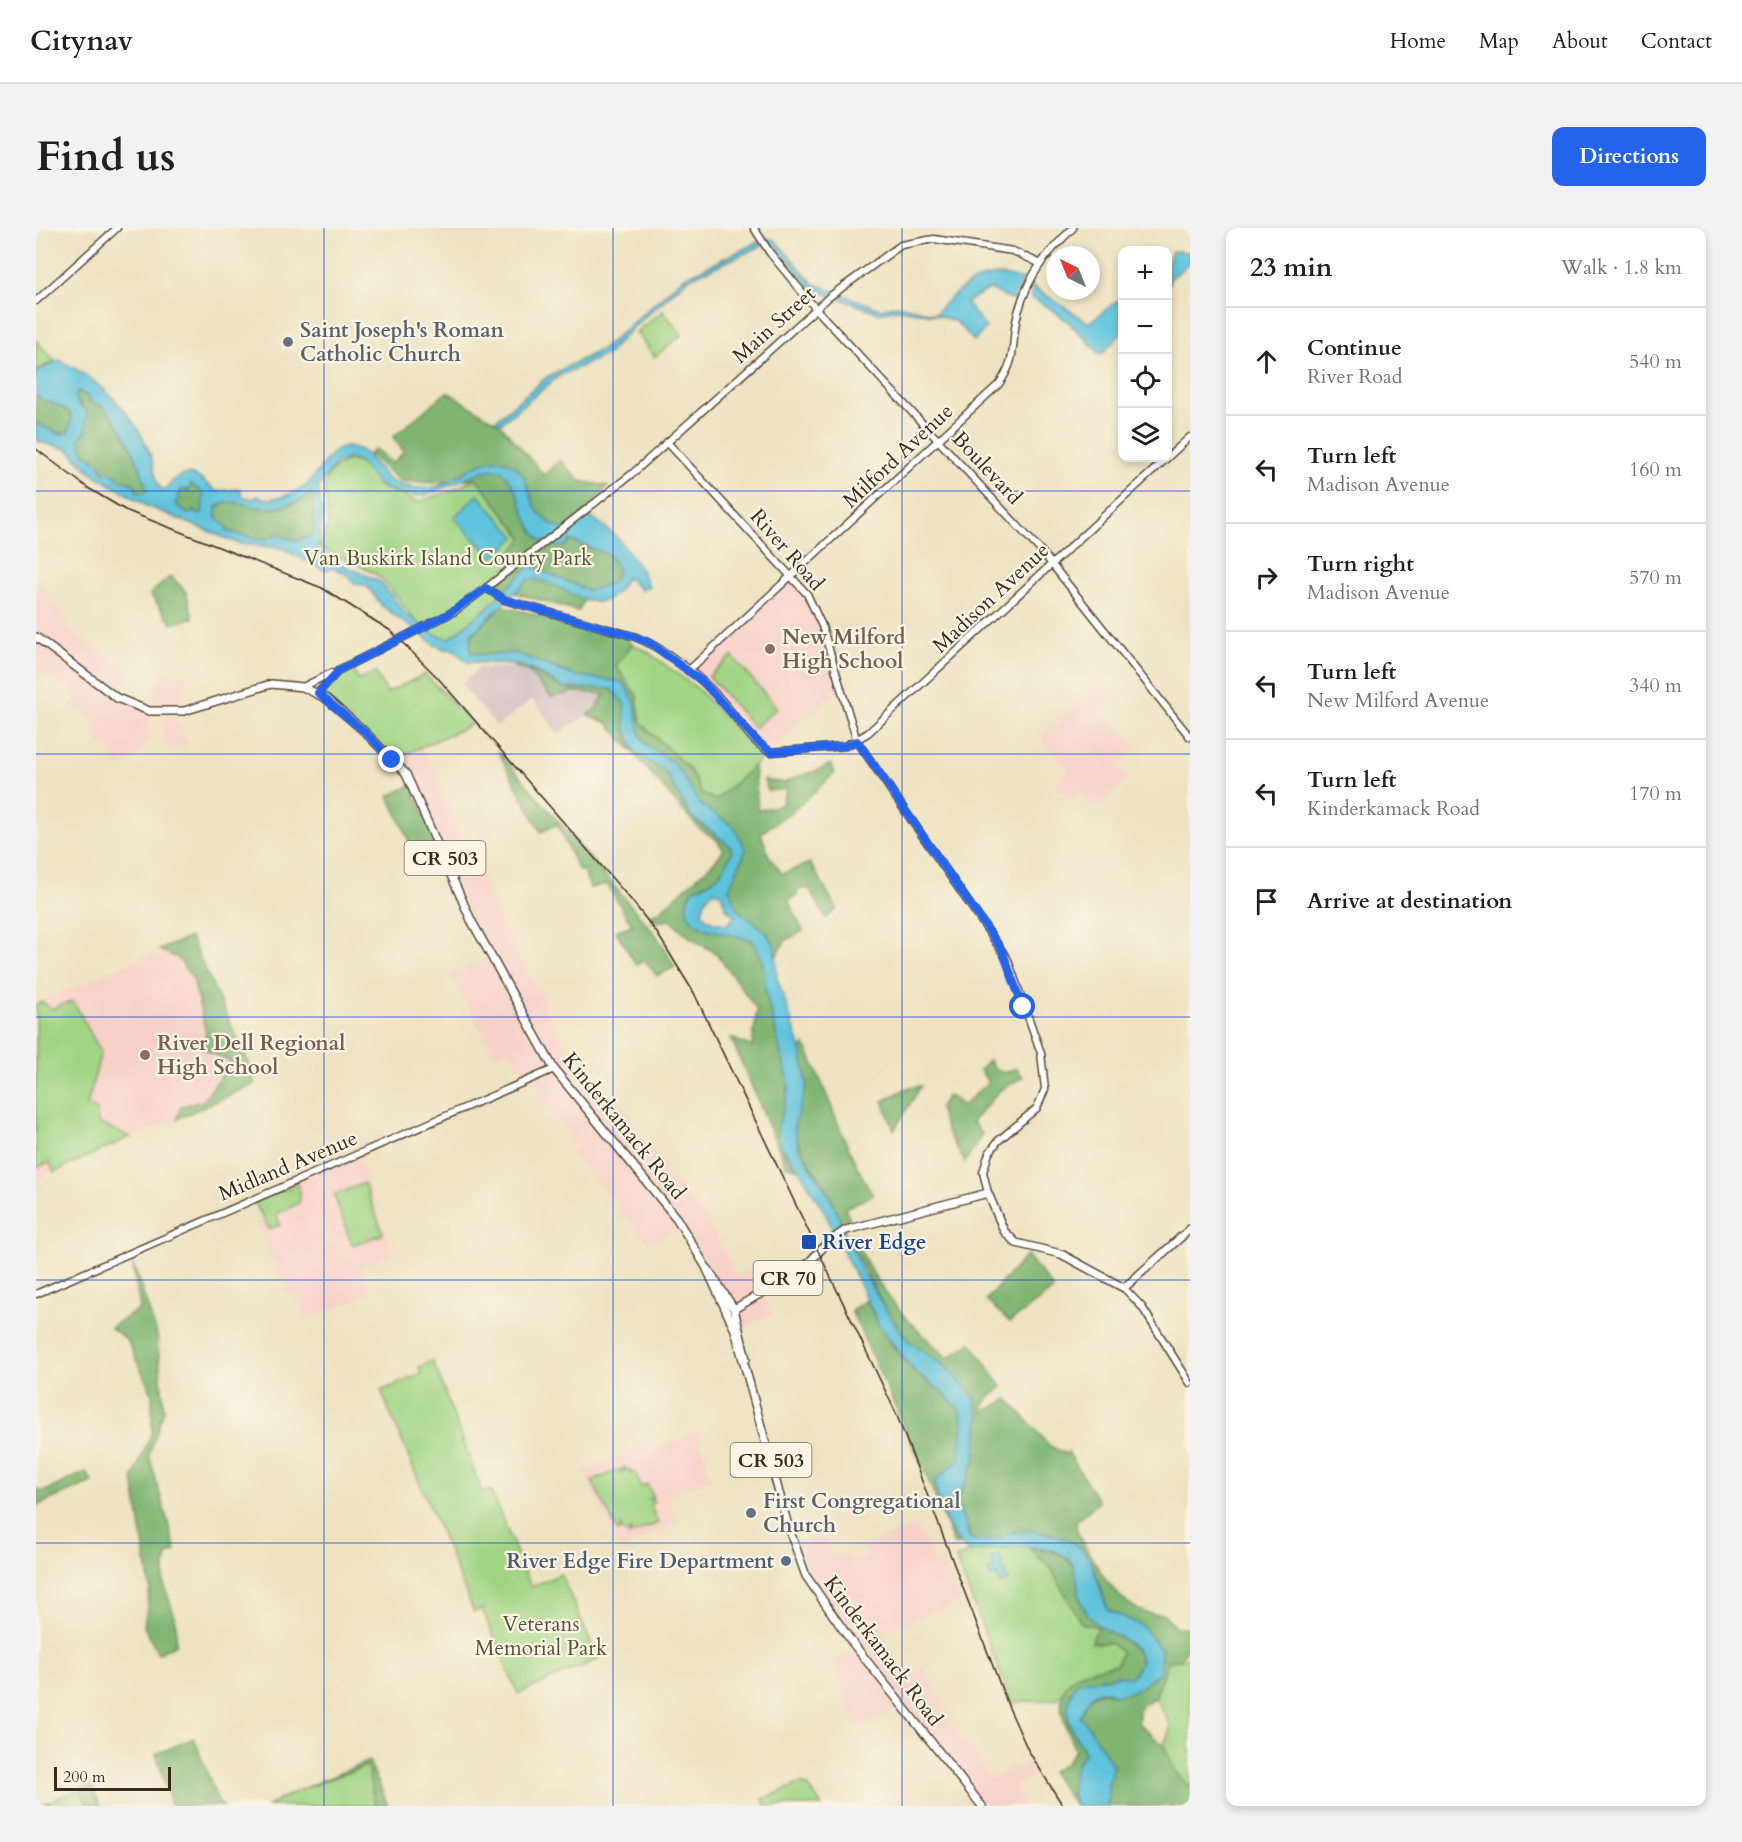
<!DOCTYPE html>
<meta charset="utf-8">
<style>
body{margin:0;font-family:Cardo,serif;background:#f2f2f2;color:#202124}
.controls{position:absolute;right:18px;top:18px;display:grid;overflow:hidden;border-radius:12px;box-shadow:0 3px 9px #0003}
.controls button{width:54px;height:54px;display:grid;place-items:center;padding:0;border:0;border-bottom:2px solid #e0e0e0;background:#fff;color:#202124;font:30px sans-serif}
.compass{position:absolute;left:1010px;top:18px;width:54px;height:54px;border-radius:50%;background:#fff;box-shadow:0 3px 9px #0003;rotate:317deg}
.scale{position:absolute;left:18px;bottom:15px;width:117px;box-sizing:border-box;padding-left:6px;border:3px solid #3b2a1e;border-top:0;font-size:16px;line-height:21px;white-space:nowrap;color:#3b2a1e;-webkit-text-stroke:4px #fcf5e5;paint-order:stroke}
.stop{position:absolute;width:18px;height:18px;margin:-14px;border:4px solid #2563eb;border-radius:50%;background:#fff}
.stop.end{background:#2563eb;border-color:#fff;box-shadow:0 2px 6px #0008}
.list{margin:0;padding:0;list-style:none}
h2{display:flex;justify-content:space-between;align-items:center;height:78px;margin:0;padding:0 24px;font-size:26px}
h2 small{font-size:20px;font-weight:400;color:#757577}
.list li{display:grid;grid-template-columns:39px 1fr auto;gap:18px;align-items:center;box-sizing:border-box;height:108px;padding:0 24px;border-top:2px solid #e0e0e0}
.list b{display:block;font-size:22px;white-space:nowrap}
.list p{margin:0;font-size:20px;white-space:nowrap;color:#757577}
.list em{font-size:20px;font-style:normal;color:#757577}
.icon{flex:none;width:33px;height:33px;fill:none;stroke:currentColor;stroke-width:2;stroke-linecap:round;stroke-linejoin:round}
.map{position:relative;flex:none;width:1154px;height:1578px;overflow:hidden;border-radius:12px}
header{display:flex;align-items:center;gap:36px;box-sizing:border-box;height:84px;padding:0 30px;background:#fff;border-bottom:2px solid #e0e0e0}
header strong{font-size:28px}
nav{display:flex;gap:33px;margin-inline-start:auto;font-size:21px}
.intro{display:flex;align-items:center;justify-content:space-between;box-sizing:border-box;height:144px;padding:0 36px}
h1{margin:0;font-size:42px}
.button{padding:15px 27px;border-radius:12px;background:#2563eb;color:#fff;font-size:21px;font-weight:700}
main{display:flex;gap:36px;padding:0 36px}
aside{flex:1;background:#fff;border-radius:12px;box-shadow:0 3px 9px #0003}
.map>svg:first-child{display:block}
.built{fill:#f7d1c7}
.industrial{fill:#d2bfc0}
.green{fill:#a1d585;stroke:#6e8052;stroke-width:1.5}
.forest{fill:#80b672;stroke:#5e7048;stroke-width:1.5}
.water{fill:#5fc3dd;stroke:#4d767e;stroke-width:1.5;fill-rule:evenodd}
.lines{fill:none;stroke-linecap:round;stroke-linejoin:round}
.secondary-casing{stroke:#564636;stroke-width:9}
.primary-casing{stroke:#564636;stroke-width:10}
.secondary{stroke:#fff;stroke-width:6}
.primary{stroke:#fff;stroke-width:7}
.rail{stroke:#3b2a1e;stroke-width:1.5}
.route{stroke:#2563eb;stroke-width:8}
.grid{fill:none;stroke:#1d4ed8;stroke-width:1.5;stroke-opacity:0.55}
.worship-dot{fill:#6b7280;stroke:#fcf5e5;stroke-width:2}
.education-dot{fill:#8d6e63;stroke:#fcf5e5;stroke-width:2}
.transit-dot{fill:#1a4fb4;stroke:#fcf5e5;stroke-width:2}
.service-dot{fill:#5c6f8a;stroke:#fcf5e5;stroke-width:2}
.labels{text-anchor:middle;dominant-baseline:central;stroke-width:4.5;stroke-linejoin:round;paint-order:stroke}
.shield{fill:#fcf5e5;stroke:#75675a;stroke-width:1.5}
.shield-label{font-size:20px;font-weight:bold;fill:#3b2a1e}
.street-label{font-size:21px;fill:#3b2a1e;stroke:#fcf5e5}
.worship-label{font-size:21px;font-weight:bold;fill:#5b616d;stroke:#fcf5e5;text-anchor:start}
.park-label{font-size:21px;fill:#545538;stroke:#fcf5e5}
.education-label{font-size:21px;font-weight:bold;fill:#785e54;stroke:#fcf5e5;text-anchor:start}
.transit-label{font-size:21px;font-weight:bold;fill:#164399;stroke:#fcf5e5;text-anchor:start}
.service-label{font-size:21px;font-weight:bold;fill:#4e5e75;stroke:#fcf5e5;text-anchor:end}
</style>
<header>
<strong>Citynav</strong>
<nav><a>Home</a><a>Map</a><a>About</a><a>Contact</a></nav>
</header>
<div class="intro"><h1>Find us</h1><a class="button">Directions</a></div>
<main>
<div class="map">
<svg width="1154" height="1578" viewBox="0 0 1154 1578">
<rect width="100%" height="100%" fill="#fcf5e5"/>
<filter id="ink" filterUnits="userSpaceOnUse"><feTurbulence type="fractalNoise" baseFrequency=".0167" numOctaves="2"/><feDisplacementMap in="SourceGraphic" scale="12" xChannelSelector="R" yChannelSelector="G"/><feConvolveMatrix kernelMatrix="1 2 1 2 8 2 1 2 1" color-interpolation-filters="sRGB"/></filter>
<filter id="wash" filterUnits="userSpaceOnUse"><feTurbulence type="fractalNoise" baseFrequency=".008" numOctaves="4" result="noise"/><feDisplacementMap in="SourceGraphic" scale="24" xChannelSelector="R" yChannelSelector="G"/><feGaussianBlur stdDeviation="1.35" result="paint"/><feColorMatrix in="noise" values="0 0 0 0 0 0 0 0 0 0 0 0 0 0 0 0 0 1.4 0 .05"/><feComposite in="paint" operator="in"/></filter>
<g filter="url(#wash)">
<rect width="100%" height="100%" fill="#ede2c1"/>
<g class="built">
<path d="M754 347 776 374 805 459 732 523 686 473 652 443Z"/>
<path d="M0 353 32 395 29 398 94 444 82 470 116 490 115 509 107 522 97 532 81 540 72 518 65 517 55 488 34 478 41 466 5 444 0 446Z"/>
<path d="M124 442 151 449 145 479H121L118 476V464Z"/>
<path d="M1062 456 1074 468 1062 480 1100 520 1081 537 1093 549 1061 579 1044 562 1033 572 1018 556 1033 542 1004 512Z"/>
<path d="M140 489 152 515 133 524 124 498 127 490Z"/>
<path d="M386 518 467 698 501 762H504L512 777 509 779 545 847 549 845 572 881 584 875 608 913 624 933 633 953 638 951 670 991 701 1047 735 1031 746 1053 725 1065 737 1086 705 1102 708 1073 691 1068 647 999 613 1016 535 924 541 918 501 867 506 863 496 850 490 853 474 821 459 828 415 748 456 729 435 692 380 565 356 532Z"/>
<path d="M123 722 142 730 157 751 170 805 164 818 195 834 167 873 145 878 141 891 0 951V776Z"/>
<path d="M322 929 357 1026 325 1039 335 1065 272 1091 258 1062 252 1065 220 996 226 992 216 971Z"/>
<path d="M661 1203 675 1250 631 1269 643 1296 583 1322 548 1243 607 1217 611 1225Z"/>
<path d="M881 1297 897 1334 907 1331 925 1373 846 1405 857 1431 863 1429 864 1435 875 1447 890 1441 911 1490 944 1532 952 1551 992 1534 998 1548 978 1559 988 1578H946L866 1479 820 1498 796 1432 821 1422 782 1365 757 1316 789 1306 797 1330 812 1324 818 1334 832 1328 828 1318Z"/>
</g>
<path class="industrial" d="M478 439 492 443 515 469 539 464 569 466 559 482 522 506 496 471 461 499 425 456 443 440Z"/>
<g class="green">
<path d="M627 83 646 107 619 129 600 104Z"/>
<path d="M0 112 19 133 0 142Z"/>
<path d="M312 232 333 238 340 249V257L382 274 418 262 439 250 504 307 468 365 413 411C380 409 367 371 346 351 332 339 301 328 283 319 286 311 292 301 292 292 291 261 278 250 312 232Z"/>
<path d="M596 416 610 423 662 461 726 530 680 572 666 566 654 542 605 495 601 468 580 438Z"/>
<path d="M696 428 741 480 718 500 673 448Z"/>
<path d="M314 436 323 452 339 444 351 465 389 446 437 496 356 532 282 465 291 453Z"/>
<path d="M37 773 65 824 51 877 61 882 62 895 94 909 18 944 13 934 0 940V776L6 774 16 781Z"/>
<path d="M328 955 347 1006 316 1017 298 967Z"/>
<path d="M261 956 264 964 263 975 240 986 244 997 233 1001 218 973Z"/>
<path d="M397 1133 446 1264 455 1263 495 1359 525 1346 562 1431 482 1466 446 1381 438 1384 345 1163 385 1146 383 1139Z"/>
<path d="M589 1239 590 1241 583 1245 594 1241 595 1245 598 1243 605 1259 611 1256 617 1269 611 1272 616 1271 618 1274 614 1276 622 1295 592 1308 595 1302 588 1305 584 1296 585 1301 582 1304 556 1253Z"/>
<path d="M987 1317 995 1319V1322L1015 1340 1045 1395 1062 1399 1074 1415 1086 1424 1080 1436 1043 1446 1021 1471 976 1475 920 1331 932 1324Z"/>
<path d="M1154 1429V1560L1139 1543 1128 1518 1135 1498 1119 1470 1131 1434Z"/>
<path d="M333 1533 352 1578H232L243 1571Z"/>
<path d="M765 1555 773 1559 786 1578H730L727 1571Z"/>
<path d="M45 1560 52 1578H3Z"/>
</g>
<g class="forest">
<path d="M42 163 51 168 55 175 65 177C90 201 102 231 111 263L106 267 100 263V257L83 251 80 247 67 244 57 230 48 225 43 210 51 186 39 169Z"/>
<path d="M411 164 464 196 508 247 524 232 544 253 572 258 548 285 533 312 573 327 582 341 577 354 554 363 542 383 456 358 478 340 472 329 487 310 440 250 396 255 364 253 333 226 340 221 356 235 368 224 357 209Z"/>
<path d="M0 167C13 179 48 174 32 205H21L0 195Z"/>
<path d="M155 256 158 258 160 256V261L163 260 168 265 166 286 161 287 158 283 152 286 139 275 143 271 141 267 145 265 144 261 152 262Z"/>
<path d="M275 265 278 268V306L261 313 245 308 220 311 190 303 185 293 180 290V280C193 268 210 277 225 280 240 282 264 275 275 265Z"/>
<path d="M135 348 150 364 157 390 136 396 114 366Z"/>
<path d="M466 378 592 410 596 416 580 438 601 468 605 495 654 542 666 566 680 572 718 537 722 582 745 577 751 561 732 563 728 552 749 555C763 545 779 546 794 536L799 545 758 582 725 605 733 628 746 646 774 635 801 681 790 690 773 660 761 662V668L752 672 767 703 749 713 740 729 735 709 701 681 693 660 710 622 698 599 665 577 639 536 610 517 604 506 599 474 587 454 536 447 480 425 448 427 434 424 435 408Z"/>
<path d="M479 436C500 442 517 459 538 462 553 463 570 454 582 466 595 479 586 503 595 519 602 530 619 533 628 543 640 556 643 574 654 587 665 599 682 606 694 618L696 625C681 650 685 651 657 661L670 701 716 712 726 731 730 766 752 852C755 890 725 906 762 940L750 938 695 810 716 819 721 782 681 726 653 709 635 692 616 694 615 687 624 683 679 633 688 622 680 611 664 601 648 584 572 495 552 487 559 482 569 466 539 464 515 469 492 443 478 439Z"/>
<path d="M461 522 620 707 639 739 621 748 609 732 600 737 580 703 596 697 571 656 554 660 548 644 542 642 521 596 505 604Z"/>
<path d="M375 557 406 625 383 635 353 568Z"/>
<path d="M154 709 213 835 219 856 141 891 145 878 167 873 195 834 164 819 170 805 157 751 142 730 123 722Z"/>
<path d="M769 817C793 867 808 920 837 967L809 980 816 995 806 996 794 969 759 909V890L771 857 765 821Z"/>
<path d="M953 832 958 841 970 845 980 840 987 849 963 863 936 894 946 906 929 934 911 904 903 880 912 867 927 878 952 854 944 842Z"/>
<path d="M885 858 858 902 847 873 873 859Z"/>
<path d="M818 1007C838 1058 871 1095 912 1130L935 1115 966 1159 949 1174 947 1185 972 1171 1014 1218 1030 1226 1032 1224 1063 1274 1040 1293 1041 1304C1059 1335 1085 1391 1128 1386L1139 1399H1154V1415L1144 1431 1131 1434 1119 1470 1104 1478 1102 1495 1128 1518 1139 1543 1154 1560V1578H1072V1558L1077 1538 1051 1496 1044 1490C1049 1472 1059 1458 1079 1467L1125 1421 1105 1397 1072 1382 1061 1349 1021 1309 980 1304 946 1315 935 1311 921 1274 939 1232 943 1188 910 1139 872 1113 849 1081 812 1009Z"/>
<path d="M991 1027 1018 1061 974 1094 950 1072Z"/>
<path d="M96 1033 121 1106 128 1182 113 1227 140 1323 131 1327 127 1353 140 1393V1416L122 1426 108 1398 114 1360 97 1250 116 1203V1165L91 1112 74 1099 104 1081Z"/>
<path d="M831 1072C843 1097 856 1122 877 1142 891 1156 918 1166 925 1185 930 1200 926 1217 924 1232L900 1252V1264L922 1316 918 1317 892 1251 815 1082Z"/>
<path d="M50 1244 56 1254 0 1278V1261L7 1264Z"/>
<path d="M995 1319C1010 1322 1025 1323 1036 1336 1047 1349 1040 1366 1048 1379 1063 1404 1100 1407 1105 1436L1094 1449 1062 1450 1035 1464 1031 1494 1049 1524C1037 1540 1033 1559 1039 1578L1015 1544 1029 1536 1039 1522C1028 1498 1013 1463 1043 1446 1053 1441 1069 1439 1080 1436L1086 1424 1074 1415H1055L1062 1399 1045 1395 1015 1340 995 1322Z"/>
<path d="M158 1510 183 1576 188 1578H136L120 1526Z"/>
<path d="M333 1533 352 1578H339L331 1538 266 1561Z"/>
<path d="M55 1556 64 1578H52L45 1560Z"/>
</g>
<g class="water">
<path d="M730 10 739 12 777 55 844 81 862 77 899 86C922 60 949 37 986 52L977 73 954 61 930 74 950 100 938 113 920 94 904 88 862 81 843 85 775 60 740 20 732 15 652 51 593 103 572 126 523 148 464 196 459 193 511 149 568 120 647 50Z"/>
<path d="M1136 23 1154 24V35L1134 51 1132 58V34Z"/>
<path d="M997 59 1053 95 1086 69V105L1065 127C1043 104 1025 83 995 70Z"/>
<path d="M23 132C64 151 99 186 115 228 119 239 119 256 127 263 132 261 132 257 137 253 154 237 167 253 180 263L204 261 206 268 217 271 221 268C231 272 238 271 248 268 256 265 266 262 272 256 284 244 292 220 311 219 330 217 341 241 352 251 361 258 382 261 392 260 419 259 449 218 477 237 502 254 483 284 528 302L548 285C579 302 598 326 613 358L605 362 591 349C587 355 582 364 577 368 550 389 520 347 492 352L435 407 434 424 448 427 480 425 536 447 587 454 599 474 604 506 610 517 639 536 665 577 698 599 710 622 693 660 701 681 729 703 739 719 741 750 765 821 771 857 758 898 763 920 794 969 826 1042 849 1081 872 1113 910 1139 938 1168 943 1188 939 1232 921 1274 934 1311C952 1317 962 1307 979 1304 1001 1300 1040 1309 1052 1329 1062 1346 1064 1365 1072 1382L1105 1397 1125 1421 1124 1443C1113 1454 1097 1467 1080 1467 1075 1466 1075 1464 1071 1463 1055 1460 1048 1478 1044 1490L1051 1496 1077 1538 1072 1558V1578H1039C1032 1558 1036 1540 1049 1524 1033 1498 1023 1484 1041 1454L1082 1448 1094 1449C1129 1419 1069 1408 1056 1392 1051 1385 1045 1376 1043 1367 1040 1351 1042 1333 1023 1325 992 1312 963 1322 932 1324 915 1310 899 1275 900 1252L924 1231 927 1193 924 1182 904 1162 878 1143 844 1099 788 983 762 940 746 919 741 902 753 862 752 852 730 766 726 731 716 712C691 704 631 703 657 661 685 651 681 650 696 625L694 618 655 588 629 544 599 524 589 500 588 475 575 461 528 460 500 444 479 436 432 434 416 421H408L399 417 346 378 331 358 319 355 310 346 298 340 287 342 245 320 204 316 111 278 54 244 32 221 4 214 0 210V195L23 206 32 205 36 191 33 184C21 174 10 176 0 167V144ZM42 163 51 168 57 177H65C90 201 103 231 111 263L106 266 100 263V257L83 251 75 244H67L64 236 48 225 43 210 50 204 51 182 44 179 39 169ZM314 230C328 236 331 244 341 254 349 264 377 269 389 267 408 264 451 233 466 244 491 263 484 318 525 319L532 316 534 312 573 327 582 341 577 354 553 363 496 338 487 344 450 381 413 411 398 406 369 385 345 354 298 333 281 321 287 288 282 259 300 236ZM155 256 167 265 166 286 161 287 158 283 152 286 139 275 144 271 141 267 146 265 144 262H153ZM275 265 278 268V306L261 313 240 306 230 311H220L190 303 191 299 180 290V280C195 267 212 280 229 280 244 280 264 275 275 265ZM679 663 685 665 690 680 699 688 692 696C681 695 671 695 666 684L670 670Z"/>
<path d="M442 267 480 309 457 330 418 289Z"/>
<path d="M963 1328 972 1353 964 1356 961 1347 955 1349 952 1342 958 1340 955 1331Z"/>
</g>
</g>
<g filter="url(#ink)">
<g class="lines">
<defs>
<g id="secondary">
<path d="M718 0 734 25 780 81 1006 324 1154 509"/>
<path d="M0 73 81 0"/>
<path d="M631 214 771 366 786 398 821 513 972 732 1005 825 1009 861 1001 880 962 913 953 925 947 944 952 965"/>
<path d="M1132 229 1154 209"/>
<path d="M450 360 469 372 597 408C629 420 664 448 687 474 702 490 715 515 735 524L809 518 832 505 1131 230"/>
<path d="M652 443 963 156C983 128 974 113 982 85 992 47 1010 26 1037 0"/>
<path d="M267 459 295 445"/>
<path d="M282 465 303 442 419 383 450 360 597 245 793 69 865 17 898 11 977 23 1003 35"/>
<path d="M1088 1060 1106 1079 1154 1155"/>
<path d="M0 1066 518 841"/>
</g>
<g id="primary">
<path d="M0 409 81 470 113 483H148L235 456 267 459 291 471 329 504 370 546 435 692 518 841 641 991 670 1039 699 1102 752 1298 770 1348 815 1413 946 1578"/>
<path d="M672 1041 698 1081 710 1131"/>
<path d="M698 1081 767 1041 791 1015 810 1002 952 965 968 1003 980 1015 1025 1026 1088 1060 1154 1001"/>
</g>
</defs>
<use href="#secondary" class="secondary-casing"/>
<use href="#primary" class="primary-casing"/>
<use href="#secondary" class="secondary"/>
<use href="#primary" class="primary"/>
<path class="rail" d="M0 221 52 260 89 282 286 360 355 403 401 449 596 673 621 705 658 765 860 1185 973 1480 992 1522 1027 1578"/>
</g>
</g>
<g class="lines" filter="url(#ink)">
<path class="route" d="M356 532 329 504 282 465 303 442 411 387 450 360 469 372 597 408 614 415 667 454 721 513 735 524 809 518 821 513 966 722 987 779"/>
</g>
<path class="grid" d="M288 0V1578M577 0V1578M866 0V1578M0 263H1154M0 526H1154M0 789H1154M0 1052H1154M0 1315H1154"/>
<g class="worship-dot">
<circle cx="252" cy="114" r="6"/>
<circle cx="715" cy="1285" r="6"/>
</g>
<g class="education-dot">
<circle cx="734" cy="421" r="6"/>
<circle cx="109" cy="827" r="6"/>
</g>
<rect class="transit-dot" x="765" y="1006" width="16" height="16" rx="3"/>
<circle class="service-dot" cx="750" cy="1333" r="6"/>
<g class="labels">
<g class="shield">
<rect x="368.5" y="613" width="81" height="34" rx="4.5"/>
<rect x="717.5" y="1033" width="69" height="34" rx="4.5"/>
<rect x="694.5" y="1215" width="81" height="34" rx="4.5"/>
</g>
<g class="shield-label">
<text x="409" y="630">CR 503</text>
<text x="752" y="1050">CR 70</text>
<text x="735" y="1232">CR 503</text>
</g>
<g class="street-label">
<text transform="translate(738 97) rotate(-42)">Main Street</text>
<text transform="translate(862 228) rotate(-43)">Milford Avenue</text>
<text transform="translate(951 240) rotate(47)">Boulevard</text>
<text transform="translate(751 322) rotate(49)">River Road</text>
<text transform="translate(955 370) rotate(-43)">Madison Avenue</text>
<text transform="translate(588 898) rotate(51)">Kinderkamack Road</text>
<text transform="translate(252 938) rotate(-23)">Midland Avenue</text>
<text transform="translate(847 1423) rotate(53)">Kinderkamack Road</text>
</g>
<g class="worship-label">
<text x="264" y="102">Saint Joseph's Roman<tspan x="264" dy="24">Catholic Church</tspan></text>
<text x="727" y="1273">First Congregational<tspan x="727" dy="24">Church</tspan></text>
</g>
<g class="park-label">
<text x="412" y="330">Van Buskirk Island County Park</text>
<text x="505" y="1396">Veterans<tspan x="505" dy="24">Memorial Park</tspan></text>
</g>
<g class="education-label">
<text x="746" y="409">New Milford<tspan x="746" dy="24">High School</tspan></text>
<text x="121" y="815">River Dell Regional<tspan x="121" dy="24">High School</tspan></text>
</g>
<g class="transit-label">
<text x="786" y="1014">River Edge</text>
</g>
<g class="service-label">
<text x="738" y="1333">River Edge Fire Department</text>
</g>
</g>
</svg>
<div class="controls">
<button>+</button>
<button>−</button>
<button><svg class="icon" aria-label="locate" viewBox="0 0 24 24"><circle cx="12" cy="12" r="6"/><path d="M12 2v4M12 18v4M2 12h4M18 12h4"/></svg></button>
<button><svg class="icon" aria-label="layers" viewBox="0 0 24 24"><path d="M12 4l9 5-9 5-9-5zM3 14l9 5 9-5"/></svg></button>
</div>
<svg class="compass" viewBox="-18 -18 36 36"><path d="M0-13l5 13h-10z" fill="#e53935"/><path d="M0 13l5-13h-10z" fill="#757577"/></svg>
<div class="scale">200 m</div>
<div class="stop" style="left:987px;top:779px"></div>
<div class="stop end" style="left:356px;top:532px"></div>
</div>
<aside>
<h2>23 min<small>Walk · 1.8 km</small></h2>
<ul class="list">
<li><svg class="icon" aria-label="ahead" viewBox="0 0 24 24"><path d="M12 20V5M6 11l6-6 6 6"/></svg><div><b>Continue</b><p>River Road</p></div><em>540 m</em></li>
<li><svg class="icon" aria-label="left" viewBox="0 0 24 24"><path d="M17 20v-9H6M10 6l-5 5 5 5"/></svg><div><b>Turn left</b><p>Madison Avenue</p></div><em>160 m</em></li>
<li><svg class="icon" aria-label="right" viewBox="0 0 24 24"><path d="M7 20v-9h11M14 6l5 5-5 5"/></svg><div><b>Turn right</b><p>Madison Avenue</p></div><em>570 m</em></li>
<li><svg class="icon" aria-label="left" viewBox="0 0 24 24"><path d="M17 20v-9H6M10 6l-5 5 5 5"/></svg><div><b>Turn left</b><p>New Milford Avenue</p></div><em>340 m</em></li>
<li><svg class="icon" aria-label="left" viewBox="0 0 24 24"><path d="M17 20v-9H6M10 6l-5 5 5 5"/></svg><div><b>Turn left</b><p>Kinderkamack Road</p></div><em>170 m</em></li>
<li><svg class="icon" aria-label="arrive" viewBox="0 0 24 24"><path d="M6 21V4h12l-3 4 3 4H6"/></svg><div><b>Arrive at destination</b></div></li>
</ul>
</aside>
</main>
